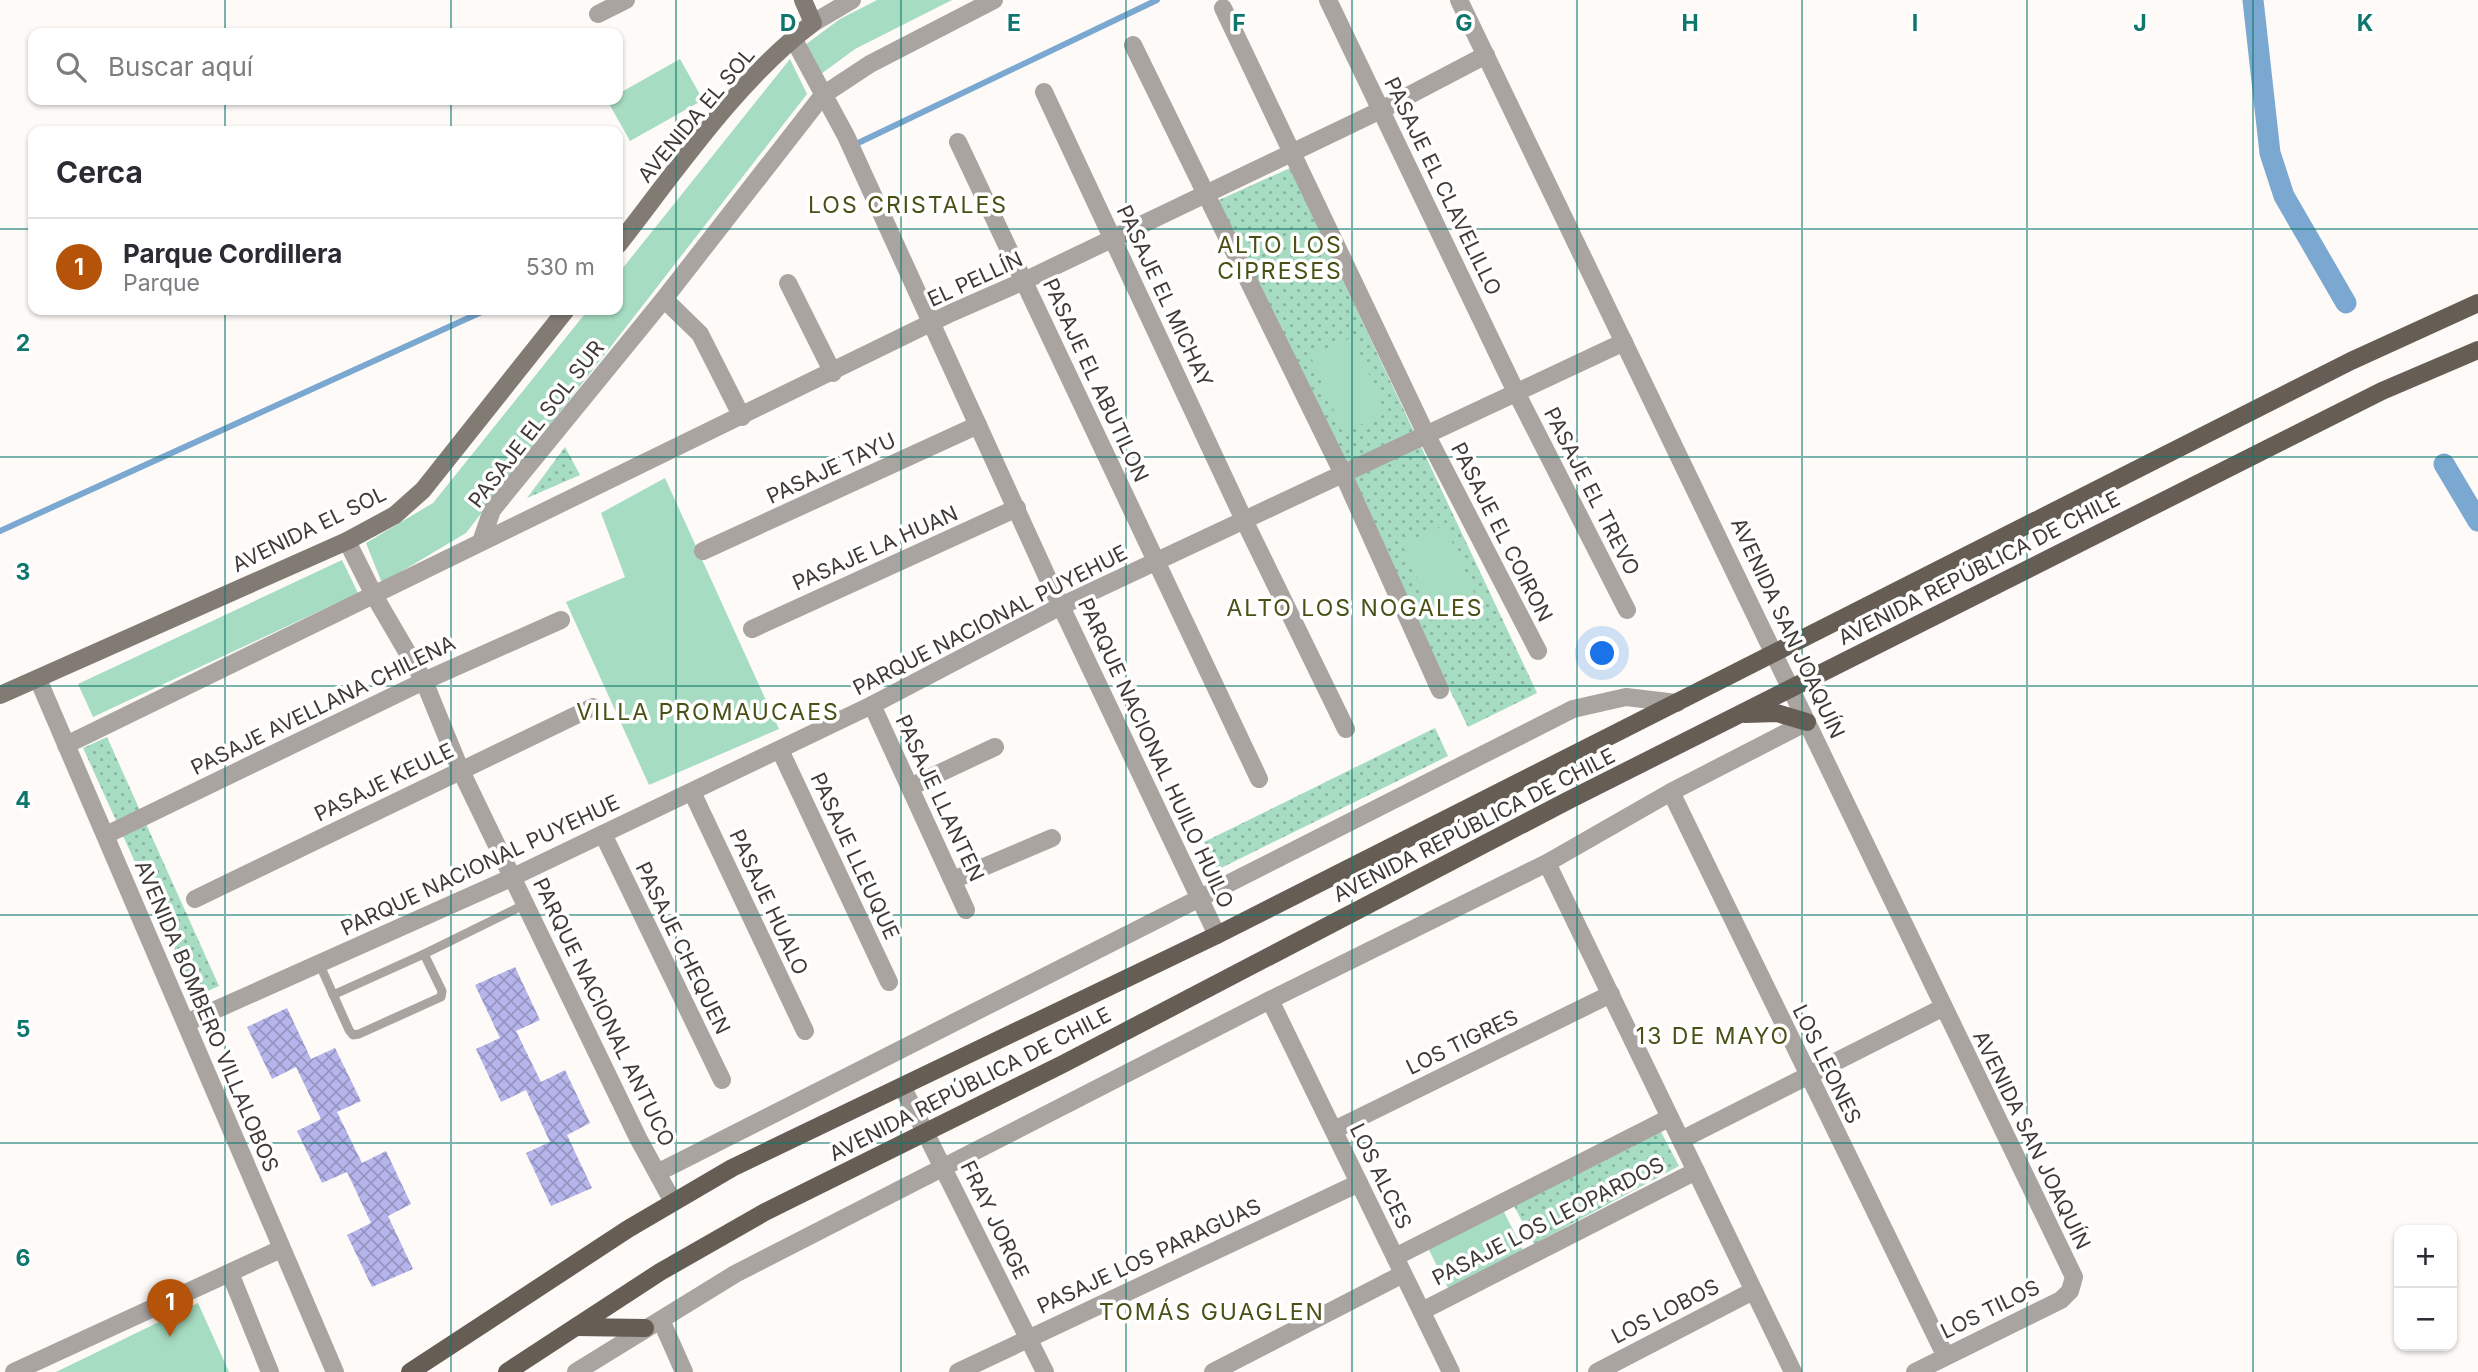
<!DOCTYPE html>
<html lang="es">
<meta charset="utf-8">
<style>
body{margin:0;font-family:Inter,sans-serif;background:#f2f2f3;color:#2b2b33}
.controls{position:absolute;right:21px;bottom:21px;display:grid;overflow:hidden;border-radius:14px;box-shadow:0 2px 5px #0004}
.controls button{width:63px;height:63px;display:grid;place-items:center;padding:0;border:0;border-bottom:2px solid #e1e1e2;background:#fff;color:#2b2b33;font:35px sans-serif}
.you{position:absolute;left:1603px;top:654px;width:24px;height:24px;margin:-18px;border:5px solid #fff;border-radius:50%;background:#1a73e8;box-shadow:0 0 0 10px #1a73e833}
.badge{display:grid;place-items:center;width:46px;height:46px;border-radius:50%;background:#b45309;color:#fff;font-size:23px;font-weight:700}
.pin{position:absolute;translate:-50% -58px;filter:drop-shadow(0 2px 4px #0008)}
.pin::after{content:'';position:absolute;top:37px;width:24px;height:21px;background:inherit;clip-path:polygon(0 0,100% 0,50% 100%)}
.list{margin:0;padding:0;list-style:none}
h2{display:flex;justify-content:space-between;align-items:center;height:91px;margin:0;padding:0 28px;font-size:30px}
h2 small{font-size:23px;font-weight:400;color:#7c7c81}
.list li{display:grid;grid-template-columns:46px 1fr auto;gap:21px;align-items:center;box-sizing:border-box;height:98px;padding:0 28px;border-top:2px solid #e1e1e2}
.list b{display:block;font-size:26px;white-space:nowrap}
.list p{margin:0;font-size:23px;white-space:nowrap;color:#7c7c81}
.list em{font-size:23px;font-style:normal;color:#7c7c81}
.icon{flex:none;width:38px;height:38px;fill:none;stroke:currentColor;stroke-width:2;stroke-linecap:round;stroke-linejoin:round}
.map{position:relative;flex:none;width:2478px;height:1372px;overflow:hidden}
.search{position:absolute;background:#fff;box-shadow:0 2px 5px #0004;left:28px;top:28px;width:595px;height:77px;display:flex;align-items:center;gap:18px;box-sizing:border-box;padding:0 24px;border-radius:14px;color:#7c7c81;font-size:26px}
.panel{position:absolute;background:#fff;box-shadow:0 2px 5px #0004;left:28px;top:126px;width:595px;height:189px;border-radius:14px}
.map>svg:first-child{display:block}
.grass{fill:url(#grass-dots)}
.green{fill:#a6dcc1}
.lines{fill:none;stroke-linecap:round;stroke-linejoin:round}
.stream{stroke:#7aa8d0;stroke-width:6}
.canal{stroke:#7aa8d0;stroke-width:21}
.building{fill:url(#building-cross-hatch)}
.lane{stroke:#a9a49f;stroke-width:9}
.street{stroke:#a9a49f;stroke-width:18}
.secondary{stroke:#817b73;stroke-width:18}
.primary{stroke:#665d54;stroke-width:18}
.grid{fill:none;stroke:#0f766e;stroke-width:2;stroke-opacity:0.55}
.labels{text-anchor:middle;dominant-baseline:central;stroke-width:7;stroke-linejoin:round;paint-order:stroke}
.street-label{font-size:21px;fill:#403a36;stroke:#fff}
.neighbourhood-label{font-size:23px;letter-spacing:2px;fill:#4a5016;stroke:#fff}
.grid-label{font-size:23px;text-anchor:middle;font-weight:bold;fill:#0f766e;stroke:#fff;stroke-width:7;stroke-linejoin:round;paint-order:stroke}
</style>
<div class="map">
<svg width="2478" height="1372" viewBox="0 0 2478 1372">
<defs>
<pattern id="grass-dots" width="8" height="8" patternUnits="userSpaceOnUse" patternTransform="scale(1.75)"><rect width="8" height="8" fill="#a6dcc1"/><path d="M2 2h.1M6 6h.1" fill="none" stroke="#89b39e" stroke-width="1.8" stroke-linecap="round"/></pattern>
<pattern id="building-cross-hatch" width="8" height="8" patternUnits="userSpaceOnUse" patternTransform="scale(1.75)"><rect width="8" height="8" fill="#b5b5ec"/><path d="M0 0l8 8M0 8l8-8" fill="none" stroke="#9594c0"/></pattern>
</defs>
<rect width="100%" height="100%" fill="#fdfaf8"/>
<g class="grass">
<path d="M1290 168 1537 693 1468 727 1210 204Z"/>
<path d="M565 447 580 475 527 498Z"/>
<path d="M1435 728 1448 756 1217 870 1204 842Z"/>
<path d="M107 737 219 986 196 996 83 748Z"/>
<path d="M1659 1128 1679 1166 1534 1244 1514 1206Z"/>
</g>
<g class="green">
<path d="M877 0H952L855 49 821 74 805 45 840 19Z"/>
<path d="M680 59 703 100 630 141 607 100H618V94Z"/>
<path d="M790 59 807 94 466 533 382 583 366 543 433 503 588 310H618V274Z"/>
<path d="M1353 337 1386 414 1343 432 1310 355Z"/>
<path d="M665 478 779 729 649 785 566 602 625 577 601 513Z"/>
<path d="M1445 525 1478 602 1435 621 1402 544Z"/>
<path d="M342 560 358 593 93 717 78 684Z"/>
<path d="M1503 1210 1524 1252 1449 1290 1428 1248Z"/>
<path d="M198 1303 229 1372H56Z"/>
</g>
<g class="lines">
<g class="stream">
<path d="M856 144 1157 0"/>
<path d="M0 531 486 310"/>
</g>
<g class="canal">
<path d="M2253 0 2270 153 2284 196 2346 303"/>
<path d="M2444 464 2478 521"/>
</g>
</g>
<g class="building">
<path d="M515 967 540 1020 516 1031 541 1082 565 1070 590 1123 567 1135 592 1188 551 1206 526 1153 550 1142 526 1090 501 1102 476 1049 500 1038 475 985Z"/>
<path d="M287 1008 311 1059 335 1048 361 1101 337 1112 362 1163 386 1151 411 1204 388 1216 413 1269 372 1287 347 1235 371 1223 347 1172 322 1183 297 1131 321 1119 296 1067 272 1079 247 1027Z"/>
</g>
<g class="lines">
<g class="lane">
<path d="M319 963 349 1030 353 1035 359 1034 441 997 442 991 424 954 526 904"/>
<path d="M333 995 424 954"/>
</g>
<g class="street">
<path d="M1328 0 1516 392 1627 610"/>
<path d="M1459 0 2074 1277 2070 1291 2061 1300 1915 1372"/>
<path d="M1223 8 1426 434 1538 651"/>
<path d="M598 14 626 0"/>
<path d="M813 23 852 0"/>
<path d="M793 38 846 136 1049 581 1217 935"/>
<path d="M1133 45 1344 476 1440 690"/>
<path d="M1044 92 1244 520 1346 729"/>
<path d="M958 142 1259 779"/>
<path d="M788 283 833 373"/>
<path d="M664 299 700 334 742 417"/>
<path d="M347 541 375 597 424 681 460 769 638 1138 673 1202"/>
<path d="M481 542 492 510 664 299 823 95 870 64 994 0"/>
<path d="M703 551 978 425"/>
<path d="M752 629 1017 508"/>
<path d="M38 679 335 1372"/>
<path d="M872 705 966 910"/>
<path d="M66 745 951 313 1024 281 1381 110 1486 55"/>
<path d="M780 750 889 982"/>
<path d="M910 787 995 747"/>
<path d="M692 792 805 1031"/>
<path d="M1671 792 1945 1355"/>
<path d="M603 834 722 1080"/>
<path d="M106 835 424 681 561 620"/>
<path d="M1547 863 1793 1372"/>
<path d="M953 880 1052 838"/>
<path d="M195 899 593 707"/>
<path d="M1270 1000 1451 1372"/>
<path d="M186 1023 513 877 872 705 1061 606 1624 342"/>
<path d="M903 1088 1045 1372"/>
<path d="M1334 1130 1611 994"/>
<path d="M1681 1140 1942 1008"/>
<path d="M659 1172 1573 709 1626 697 1677 703"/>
<path d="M1395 1257 1669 1118"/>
<path d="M230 1273 270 1372"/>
<path d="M1422 1311 1696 1171"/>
<path d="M661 1320 684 1372"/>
<path d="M14 1372 281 1249"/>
<path d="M576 1372 735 1274 1270 1000 1547 863 1671 792 1807 722"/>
<path d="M958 1372 1359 1183"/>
<path d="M1213 1372 1403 1274"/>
<path d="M1597 1372 1753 1291"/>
</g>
<g class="secondary">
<path d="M618 245C675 172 739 78 813 23L803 0"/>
<path d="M0 695 347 541 395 515 423 490 566 310"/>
</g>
<g class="primary">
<path d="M1745 714 1777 713 1807 722"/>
<path d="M576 1327 645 1328"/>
<path d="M410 1372 628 1229 732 1168 1217 935 2351 361 2478 303"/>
<path d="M507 1372 660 1272 765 1212 1063 1064 1569 800 2382 391 2478 350"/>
</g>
</g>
<path class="grid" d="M225 0V33M451 0V33M676 0V1372M901 0V1372M1126 0V1372M1352 0V1372M1577 0V1372M1802 0V1372M2027 0V1372M2253 0V1372M225 100V131M451 100V131M0 229H33M618 229H2478M225 310V1372M451 310V1372M0 457H2478M0 686H2478M0 915H2478M0 1143H2478"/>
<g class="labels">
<g class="street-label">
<text transform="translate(696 115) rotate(-50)">AVENIDA EL SOL</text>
<text transform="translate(1443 186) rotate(64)">PASAJE EL CLAVELILLO</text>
<text transform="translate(975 279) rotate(-25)">EL PELLÍN</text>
<text transform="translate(1165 296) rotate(65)">PASAJE EL MICHAY</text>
<text transform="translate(1096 380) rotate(65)">PASAJE EL ABUTILON</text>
<text transform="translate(536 424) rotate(-52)">PASAJE EL SOL SUR</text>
<text transform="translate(831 468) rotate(-25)">PASAJE TAYU</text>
<text transform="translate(1592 491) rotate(63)">PASAJE EL TREVO</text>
<text transform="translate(309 529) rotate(-26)">AVENIDA EL SOL</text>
<text transform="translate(1502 532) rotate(63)">PASAJE EL COIRON</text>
<text transform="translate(875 548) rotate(-24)">PASAJE LA HUAN</text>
<text transform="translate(1979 568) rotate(-27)">AVENIDA REPÚBLICA DE CHILE</text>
<text transform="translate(990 620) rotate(-27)">PARQUE NACIONAL PUYEHUE</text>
<text transform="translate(1788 628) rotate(65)">AVENIDA SAN JOAQUÍN</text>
<text transform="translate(323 705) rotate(-26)">PASAJE AVELLANA CHILENA</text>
<text transform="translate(1156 753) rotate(65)">PARQUE NACIONAL HUILO HUILO</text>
<text transform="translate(384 782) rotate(-26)">PASAJE KEULE</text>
<text transform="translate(940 798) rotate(65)">PASAJE LLANTEN</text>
<text transform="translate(1474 825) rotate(-27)">AVENIDA REPÚBLICA DE CHILE</text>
<text transform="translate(855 856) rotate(65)">PASAJE LLEUQUE</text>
<text transform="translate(480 865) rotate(-25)">PARQUE NACIONAL PUYEHUE</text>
<text transform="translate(769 902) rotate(65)">PASAJE HUALO</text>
<text transform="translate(683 948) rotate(64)">PASAJE CHEQUEN</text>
<text transform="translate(604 1012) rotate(64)">PARQUE NACIONAL ANTUCO</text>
<text transform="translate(207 1016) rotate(67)">AVENIDA BOMBERO VILLALOBOS</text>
<text transform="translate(1462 1042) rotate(-26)">LOS TIGRES</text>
<text transform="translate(1827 1064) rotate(64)">LOS LEONES</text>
<text transform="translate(970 1084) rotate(-27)">AVENIDA REPÚBLICA DE CHILE</text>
<text transform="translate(2032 1140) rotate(64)">AVENIDA SAN JOAQUÍN</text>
<text transform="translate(1381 1176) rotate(64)">LOS ALCES</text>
<text transform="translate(995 1220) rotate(64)">FRAY JORGE</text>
<text transform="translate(1548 1221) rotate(-27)">PASAJE LOS LEOPARDOS</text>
<text transform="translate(1149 1256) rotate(-25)">PASAJE LOS PARAGUAS</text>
<text transform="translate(1990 1309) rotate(-26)">LOS TILOS</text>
<text transform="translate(1665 1311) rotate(-27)">LOS LOBOS</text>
</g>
<g class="neighbourhood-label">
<text x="908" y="205">LOS CRISTALES</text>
<text x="1280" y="245">ALTO LOS<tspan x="1280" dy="26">CIPRESES</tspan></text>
<text x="1355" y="608">ALTO LOS NOGALES</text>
<text x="708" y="712">VILLA PROMAUCAES</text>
<text x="1713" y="1036">13 DE MAYO</text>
<text x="1212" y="1312">TOMÁS GUAGLEN</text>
</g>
</g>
<g class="grid-label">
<text x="788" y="31">D</text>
<text x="1014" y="31">E</text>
<text x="1239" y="31">F</text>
<text x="1464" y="31">G</text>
<text x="1690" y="31">H</text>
<text x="1915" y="31">I</text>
<text x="2140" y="31">J</text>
<text x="2365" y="31">K</text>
<text x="23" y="351">2</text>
<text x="23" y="580">3</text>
<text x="23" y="808">4</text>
<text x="23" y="1037">5</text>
<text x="23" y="1266">6</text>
</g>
</svg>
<div class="controls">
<button>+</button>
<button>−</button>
</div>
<div class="you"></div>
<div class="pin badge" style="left:170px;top:1337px">1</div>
<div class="search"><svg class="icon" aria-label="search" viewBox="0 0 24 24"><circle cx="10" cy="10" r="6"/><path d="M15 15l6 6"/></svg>Buscar aquí</div>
<section class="panel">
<h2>Cerca<small></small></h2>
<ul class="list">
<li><span class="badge">1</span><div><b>Parque Cordillera</b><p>Parque</p></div><em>530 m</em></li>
</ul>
</section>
</div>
